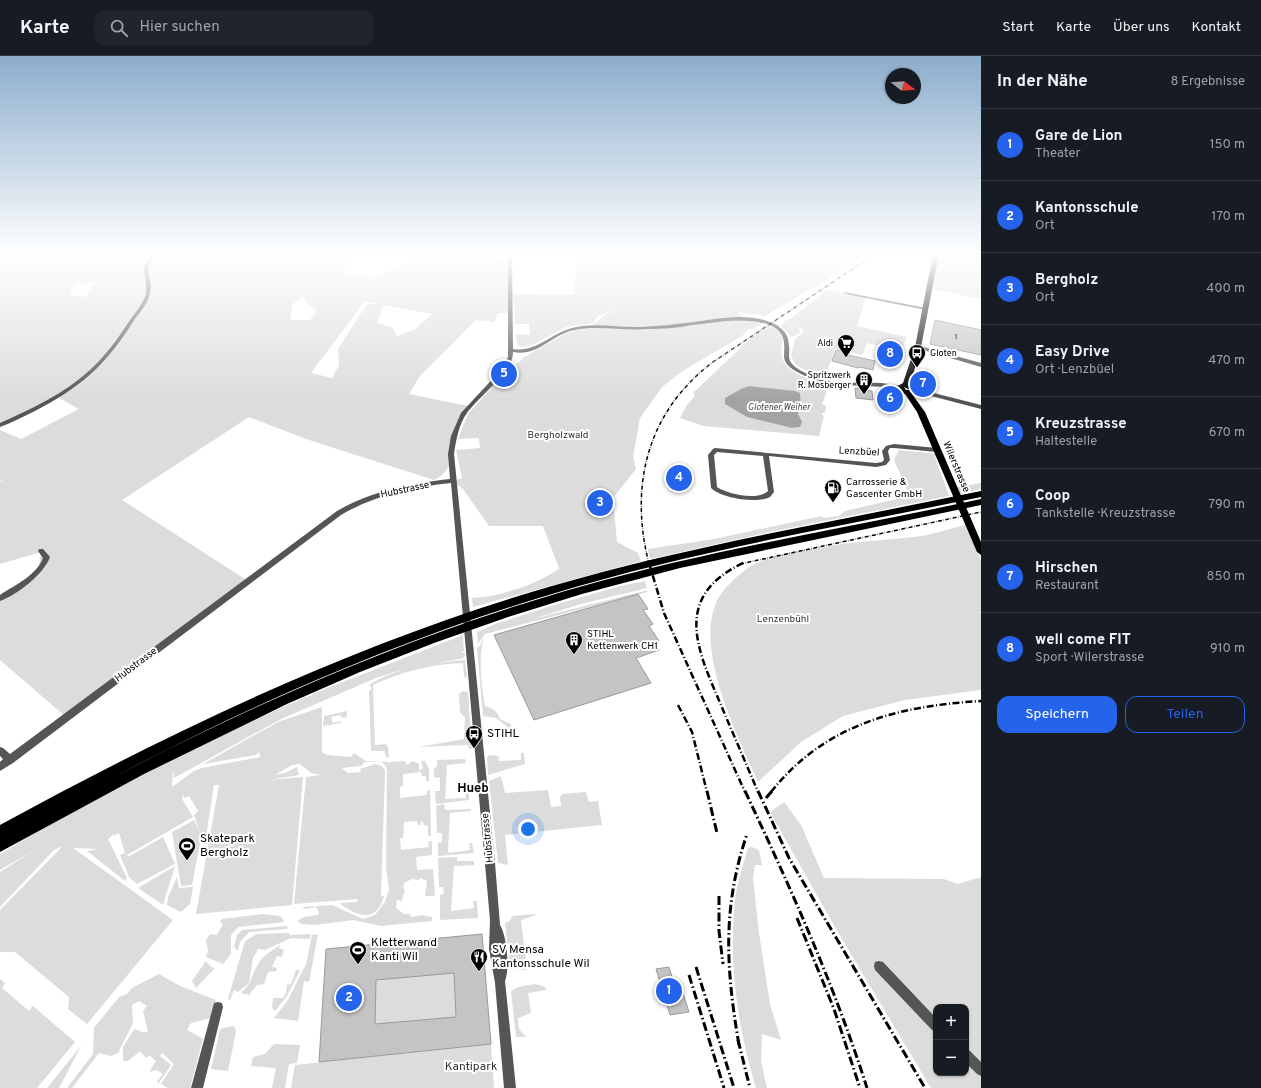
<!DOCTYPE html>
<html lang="de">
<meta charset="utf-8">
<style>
body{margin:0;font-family:Overpass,sans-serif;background:#20242c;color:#f1f3f6}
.controls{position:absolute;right:12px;bottom:12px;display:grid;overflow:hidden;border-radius:8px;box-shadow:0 1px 3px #0004}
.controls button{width:36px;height:36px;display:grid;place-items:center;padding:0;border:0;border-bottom:1px solid #363941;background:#171b24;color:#f1f3f6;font:20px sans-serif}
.compass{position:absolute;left:885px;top:12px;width:36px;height:36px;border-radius:50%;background:#171b24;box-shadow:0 1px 3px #0004;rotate:107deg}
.you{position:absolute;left:528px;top:773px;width:14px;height:14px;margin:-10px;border:3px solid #fff;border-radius:50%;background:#1a73e8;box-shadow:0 0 0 6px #1a73e833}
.badge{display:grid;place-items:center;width:26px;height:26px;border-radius:50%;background:#2563eb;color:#fff;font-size:13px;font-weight:700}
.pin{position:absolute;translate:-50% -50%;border:2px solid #fff;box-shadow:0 1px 4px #0006}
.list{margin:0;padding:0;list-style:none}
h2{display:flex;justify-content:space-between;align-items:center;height:52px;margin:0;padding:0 16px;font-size:17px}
h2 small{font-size:13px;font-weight:400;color:#9ea1a6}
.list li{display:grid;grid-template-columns:26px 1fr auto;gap:12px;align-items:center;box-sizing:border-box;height:72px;padding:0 16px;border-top:1px solid #363941}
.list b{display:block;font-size:15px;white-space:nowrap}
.list p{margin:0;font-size:13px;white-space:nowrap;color:#9ea1a6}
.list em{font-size:13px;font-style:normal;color:#9ea1a6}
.actions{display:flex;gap:8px;padding:12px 16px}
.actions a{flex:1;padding:9px 0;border:1px solid #2563eb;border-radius:12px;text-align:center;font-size:14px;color:#2563eb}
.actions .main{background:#2563eb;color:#fff}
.icon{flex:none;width:22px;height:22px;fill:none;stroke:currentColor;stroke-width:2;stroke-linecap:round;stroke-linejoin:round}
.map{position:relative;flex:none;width:981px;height:1032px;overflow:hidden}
header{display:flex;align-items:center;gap:24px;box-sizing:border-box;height:56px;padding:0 20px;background:#171b24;border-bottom:1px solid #363941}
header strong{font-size:19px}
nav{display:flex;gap:22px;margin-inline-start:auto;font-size:14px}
.search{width:280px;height:36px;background:#20242c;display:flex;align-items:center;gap:10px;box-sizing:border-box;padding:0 14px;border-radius:12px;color:#9ea1a6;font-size:15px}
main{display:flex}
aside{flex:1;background:#171b24}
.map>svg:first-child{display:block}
.green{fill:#dcdcdc;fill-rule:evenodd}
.water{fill:#a3a3a3}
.building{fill:#c4c4c4;stroke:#999;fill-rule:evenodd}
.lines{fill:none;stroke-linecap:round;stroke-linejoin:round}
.minor{fill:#555;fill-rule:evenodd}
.major{fill:#000;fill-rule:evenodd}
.highway{fill:#000;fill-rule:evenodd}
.rail-far2{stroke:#000;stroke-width:1.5;stroke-dasharray:4 1.5 0.5 1.5;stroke-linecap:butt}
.rail-far1{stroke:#000;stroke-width:2.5;stroke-dasharray:7 2.5 1 2.5;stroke-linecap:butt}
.rail{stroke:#000;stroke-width:3;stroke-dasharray:9 3 1.5 3;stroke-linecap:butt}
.labels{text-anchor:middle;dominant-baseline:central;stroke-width:4;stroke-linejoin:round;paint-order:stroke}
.number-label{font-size:8px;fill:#313131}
.far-poi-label{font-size:9px;fill:#000;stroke:#fff;text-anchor:end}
.far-water-label{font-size:9px;font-style:italic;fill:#444;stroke:#fff}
.park-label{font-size:10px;fill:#333;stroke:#fff}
.street-label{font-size:10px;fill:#000;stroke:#fff}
.poi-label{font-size:10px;fill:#000;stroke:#fff;text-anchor:start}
.near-poi-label{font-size:12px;fill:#000;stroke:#fff;text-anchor:start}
.near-park-label{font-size:12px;fill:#333;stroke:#fff}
.near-neighbourhood-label{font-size:13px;font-weight:bold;fill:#000;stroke:#fff}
</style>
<header>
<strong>Karte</strong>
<div class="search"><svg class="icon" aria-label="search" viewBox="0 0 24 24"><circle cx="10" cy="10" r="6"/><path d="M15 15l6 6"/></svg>Hier suchen</div>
<nav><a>Start</a><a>Karte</a><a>Über uns</a><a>Kontakt</a></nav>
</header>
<main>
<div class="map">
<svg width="981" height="1032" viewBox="0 0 981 1032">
<rect width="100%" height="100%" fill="#fff"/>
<g class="green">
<path d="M0 198H355L342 216 374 221 428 198H461L510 206 511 257H498L494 266 476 264 420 320 409 338 468 350C465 355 460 361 459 367 451 388 458 413 434 424L306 383 249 361 122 444 248 525 66 661 0 604V542L38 516 41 496 0 508V426L3 424 0 425V374L21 383 79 353 57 341 0 369ZM99 226 92 228 86 241 70 239 71 232 78 228ZM302 241H304L306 246 317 255 310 264H290L293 248ZM364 246 380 248H367L338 293 339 309 332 322 311 317ZM384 249 432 258 415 273 397 280 392 271 377 267Z"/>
<path d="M577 198H629L653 204 658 198H865L838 217 765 260 738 256 743 264 763 267 753 273H749L742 280 684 314 662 331 640 362 633 401 636 413 613 442 617 486 638 497 641 505 473 551 472 542C500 541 538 528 560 512H559L543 470H489L463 433 453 425 462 422 456 394 480 392 479 382 458 383 468 358 493 330 524 301 563 279 576 274 589 273 603 260 620 251 597 261 593 267 566 271 534 288 522 291 518 289 515 278 530 279 529 268H515L513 238 574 239Z"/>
<path d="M938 198H981V243L933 233 936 219Z"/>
<path d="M827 234 866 242 857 270 907 281 902 294 867 287 862 299 835 293 824 324 796 309 791 300 795 283 804 276 801 272 798 271 800 277 791 281 781 270 786 264 790 263Z"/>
<path d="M769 270C790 277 779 287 782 301 785 316 809 324 823 327L820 333 827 335 822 348 826 350 825 357H822V359L824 360 819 380 703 370 680 362 687 349 695 340 693 337 751 282ZM801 351 798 358 800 371 792 372 747 361Z"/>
<path d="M899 394 938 398 935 401 949 440 765 477 650 503 648 493 714 483 822 460 823 462 839 460 845 455 910 440 894 404Z"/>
<path d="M981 427V433L960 438 957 431Z"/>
<path d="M965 469 981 504V634L905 644 843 660 801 686 758 726C738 681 695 596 716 547 722 533 739 518 751 510 770 498 814 493 836 489 866 484 897 484 927 479 940 476 953 472 965 469Z"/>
<path d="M645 525 647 532 581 548 533 563 648 534 647 536 485 578 478 588 477 576 495 568 554 549 620 530Z"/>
<path d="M463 579 464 595 461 597H465L464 602 397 615 376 622 281 663 174 722 173 712 172 731 194 715 202 712 260 701 259 696 256 699 203 708 278 666 322 651V696L327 699 351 701 354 697 366 705 388 706V709L389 706 405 705 407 709 413 705 419 708V715L423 712 421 705H425L429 713V725H426V720H422L421 716 403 718V730L400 731V742L427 739V735L430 734 431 780H428V770L424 769 422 764 420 769H418L417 765 404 766 403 782H400L401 794 429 791 428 786 432 785V799L416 801 417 814 433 813 435 840H425L427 825 421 822 418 824 412 823 404 827 403 833H405L402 845 397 844 396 852 404 858H410L411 861 422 859 432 861V865L381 870 353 864 315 869 302 868 297 865 304 861 318 859 319 856 316 851 306 853 302 851 332 849 363 863 375 859 385 846 389 834 386 812 387 712 382 706H365L361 710 342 712 348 717 361 716 360 713 375 708 382 710 385 715 381 840H384C379 858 369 863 353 856 349 853 343 851 340 847L357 846 358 843 294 848 306 721 321 719 311 717 300 708 292 709 275 719 285 717 297 711 299 719 268 724 303 721 292 849 196 858 219 729H214L205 787 201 782 192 829 181 830 172 776 194 764 200 776 194 759 198 755 189 740 184 742 183 738 182 743 193 761 127 799 128 801 163 781 175 808 137 828 129 821 120 799 125 797 119 777 113 780 114 778 108 783 127 822 125 825 87 795 99 793 73 792 173 864 87 968 68 953 69 941 15 896H0V854L63 790 54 794 0 851V816L35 794 0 814V798C98 739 201 687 306 641L313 639 312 638Z"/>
<path d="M484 580C478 603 481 627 485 650 493 653 497 654 500 663L511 668 510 673 496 662 483 660 477 592 480 590Z"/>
<path d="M465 604 467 622 464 621 463 607C432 608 401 616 373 629L375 689 386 688 388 691 389 701 387 702 384 695H371L369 636 372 632 369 629C396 611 433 607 465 604Z"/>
<path d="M463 635 468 636 472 692 470 693V696L468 689 419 691 464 683 465 662 460 656 459 638Z"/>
<path d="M347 655V661L341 662V659L331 661 333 667 341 665V667L323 670 324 660Z"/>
<path d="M521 697H524L525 708 488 719 487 702 489 699 498 700 499 705 521 704Z"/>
<path d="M465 703 466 707 447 709 445 743 466 742 465 736H469V744L436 748 435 735H440V722L434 721V712L437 711V704Z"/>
<path d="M501 720 505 737 548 734 551 751 561 750 560 741 562 738 586 736 589 746 598 745 602 769 505 779 508 809 498 807 489 725Z"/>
<path d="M784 746 801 769 824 822 944 823 958 828 981 821V1032H931L836 873 770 756ZM936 951H966V1017H936Z"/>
<path d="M444 748 445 754 471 753V755L450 757 448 795 449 797 470 794 469 787H472L474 797 438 800V787L442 786V777H437L436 750Z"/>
<path d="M752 791 759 794 762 809H755L753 822 759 877 770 948 781 984 762 978 761 1005 767 1032H756C738 973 728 907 735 845 737 827 743 809 748 792Z"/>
<path d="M457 801V805H474V809L454 810 451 855 474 852 473 845H477L478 862 440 864V839L444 838 443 831H439L438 802Z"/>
<path d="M175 810 163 849 138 832Z"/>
<path d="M177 821 179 832 193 831 190 848 181 856 167 849 168 841Z"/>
<path d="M262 858 281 860 284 866 238 871 231 879V898L223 908 206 901 208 895 206 884 210 878 217 879 223 868 220 866 222 863Z"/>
<path d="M535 858 536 859 521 864 527 914 510 912 505 867 510 865 512 860Z"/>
<path d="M287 870V873L249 876 240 886 238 895 234 891 237 879 242 874Z"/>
<path d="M289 877 291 881V879L311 878 309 883 291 882 265 894 258 893 253 902 249 927 238 936 234 934 230 944 228 943 245 885 257 878Z"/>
<path d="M318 878 309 926 304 925 298 965 274 962 288 944 306 908 312 879Z"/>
<path d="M280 889 279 892 284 894 282 901 277 900 272 911 277 912 276 915 268 916 264 928 270 927 257 929 249 939 241 937C253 926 250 922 257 910 262 900 271 895 280 889Z"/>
<path d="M206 905 211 911 215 912 196 932 192 925Z"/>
<path d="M296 914H300L287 940 275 955 272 952 273 942H283L286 937 287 929 291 928Z"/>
<path d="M454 917 456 961 375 968 376 924Z"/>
<path d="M159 918 180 930 216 944 211 962 191 967 187 974 203 983 190 1032H168L161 1028 174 1008 162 997 160 1000 171 1009 158 1028 157 1025 163 1018 156 1014 149 1016 156 1005 149 999 146 1002 140 995 128 1005H123V991L133 975 135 973 142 976H148L143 955 147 950 139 945 132 949 133 967 118 997 111 1000 99 997 72 1032H67L93 998 94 972 119 941 127 938 132 932Z"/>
<path d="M0 923 5 927 2 932 29 955 33 950 75 986 37 1032H0Z"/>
<path d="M535 928 545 931 546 934 528 937 531 957 518 962 519 973 526 981H516L511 935 518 931Z"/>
<path d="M234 970 236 976 228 1015 211 1013 220 974 222 972Z"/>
<path d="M274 988 300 989 297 1007 289 1008 285 1032H272L276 1012 251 1010 253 1001 265 998Z"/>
<path d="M491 988 494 1032H291L295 1009Z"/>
<path d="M81 990 59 1032H47Z"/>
</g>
<path class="water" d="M749 330 795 335 800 337 801 351 798 358 802 366 800 371 792 372 747 361 725 348V342L741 333Z"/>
<g class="building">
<path d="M935 264 981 274V299L930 288Z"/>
<path d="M836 294 849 297 848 299 875 305 873 314 859 311 858 312 832 305Z"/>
<path d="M855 332 872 335 873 344 856 342Z"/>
<path d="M672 417 686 419V426L671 424Z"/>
<path d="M638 538 648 553 643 554 653 568 649 570 659 585 654 586 659 594 636 602 651 627 534 664 494 579Z"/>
<path d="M482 878 491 988 319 1006 326 893ZM454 917 456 961 375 968 376 924Z"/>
<path d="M669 911 676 935 682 934 689 956 670 959 656 913Z"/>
</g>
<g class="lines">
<g class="minor">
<path d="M159 198H165L153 203 148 210C149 219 152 229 150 237 148 248 139 257 133 266 105 310 80 332 33 356 22 361 11 367 0 371V367C31 353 64 338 90 314 105 300 117 284 128 267 134 258 143 248 146 238 147 229 144 219 144 210L151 201Z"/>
<path d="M508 198H512L513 293C536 297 551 277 572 272 594 266 618 272 641 271 656 270 671 269 686 267 712 264 739 257 764 264 778 268 789 275 789 290 790 295 788 300 790 305 794 313 808 318 815 321 836 329 860 326 881 327 888 328 896 328 902 331L899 333C866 327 832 334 801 318 795 315 788 311 785 305 783 300 785 293 784 287 783 270 764 266 749 265 730 263 711 267 692 269 677 272 662 273 647 273 623 275 598 269 575 274 552 278 538 301 513 296 514 315 478 341 467 357 459 368 456 384 454 398L495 807 500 869C507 880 510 913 505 925L516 1032H504L495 927 489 893 490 864 451 427C412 431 375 439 341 459L13 707 0 715V706L3 703 0 700V691L3 692 10 698 337 455C372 435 411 427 450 423L448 398 451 380 461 357 499 316 508 301Z"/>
<path d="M844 236 926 252 928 253 926 254 846 238 844 237Z"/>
<path d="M916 290H920L981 307V311L916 292Z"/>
<path d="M914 332 981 349V353L912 335V333Z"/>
<path d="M894 388 937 392 940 394 937 396 894 392H890L888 395 890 404 886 409 876 411 769 400 774 436C773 437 771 440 770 441 757 448 721 442 711 432L708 399 713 393 715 392 876 407 882 406 884 404 882 395 886 390ZM717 396 763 400 768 435C758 445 727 438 717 431L714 399Z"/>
<path d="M39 493H43L50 501C44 518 17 539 0 545V539C15 529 37 519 43 502L38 495Z"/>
<path d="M879 905 883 906 936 962V976L932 974 875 914 874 910 875 906Z"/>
<path d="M218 946 222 947 223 951 203 1032H191L213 951 214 947Z"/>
<path d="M966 993 970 995 981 1006V1020L977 1018 966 1007Z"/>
</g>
<path class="major" d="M933 198H939L921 291 910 329 913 330 917 335 912 338 925 356 981 486V499L977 496 917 356 905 338 899 336 896 331 903 327 915 291ZM904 331 910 334H906Z"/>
<path class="highway" d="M981 435V441C838 471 692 495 552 538 398 584 250 649 108 724 259 645 418 576 583 530 714 493 848 472 981 443V449L680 512 582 538 508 561 434 587 360 616 287 648 144 718 0 796V769C176 673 358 586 552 530 692 489 838 465 981 435Z"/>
<g class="rail-far2">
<path d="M649 508C629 429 647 356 713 306L875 198"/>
<path d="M740 508 981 456"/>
</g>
<g class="rail-far1">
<path d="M649 507 664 557 745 736"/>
<path d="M743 507C672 541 697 593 721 649 733 678 746 707 758 736"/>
<path d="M678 649 692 676 707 736"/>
<path d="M771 736C825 668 898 650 981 645"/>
</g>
<g class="rail">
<path d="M707 735 717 777"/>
<path d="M745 735C791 833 834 928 867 1032"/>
<path d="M758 735 789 802 925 1032"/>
<path d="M766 742 772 735"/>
<path d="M719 840V875L723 908"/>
<path d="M797 862 834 953 860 1032"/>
<path d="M696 911 734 1032"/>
<path d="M689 919 724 1032"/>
<path d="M738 984 750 1032"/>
<path d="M739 989C726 913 722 852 747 778"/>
</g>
</g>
<linearGradient id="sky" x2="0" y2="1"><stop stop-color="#8cadcc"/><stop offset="0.58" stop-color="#fff"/><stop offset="1" stop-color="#fff" stop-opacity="0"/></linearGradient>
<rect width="981" height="343" fill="url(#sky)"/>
<defs>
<symbol id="supermarket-pin" viewBox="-11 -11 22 30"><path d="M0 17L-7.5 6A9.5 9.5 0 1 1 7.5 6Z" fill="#000" stroke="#fff"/><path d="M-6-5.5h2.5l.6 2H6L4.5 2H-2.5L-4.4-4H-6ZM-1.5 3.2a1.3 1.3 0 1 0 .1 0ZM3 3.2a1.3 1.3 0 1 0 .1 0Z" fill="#fff"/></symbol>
<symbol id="bus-pin" viewBox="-11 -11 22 30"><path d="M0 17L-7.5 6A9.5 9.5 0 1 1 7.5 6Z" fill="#000" stroke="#fff"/><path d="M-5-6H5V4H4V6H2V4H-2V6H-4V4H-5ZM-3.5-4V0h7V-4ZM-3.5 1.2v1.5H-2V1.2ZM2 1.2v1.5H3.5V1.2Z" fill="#fff"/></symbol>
<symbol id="building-pin" viewBox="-11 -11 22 30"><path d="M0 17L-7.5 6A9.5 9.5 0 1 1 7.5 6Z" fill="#000" stroke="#fff"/><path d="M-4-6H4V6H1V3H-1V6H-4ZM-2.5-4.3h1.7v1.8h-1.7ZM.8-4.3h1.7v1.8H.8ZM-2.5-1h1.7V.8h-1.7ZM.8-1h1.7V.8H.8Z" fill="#fff"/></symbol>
<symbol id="fuel-pin" viewBox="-11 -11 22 30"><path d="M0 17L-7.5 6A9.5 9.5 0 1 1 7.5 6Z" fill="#000" stroke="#fff"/><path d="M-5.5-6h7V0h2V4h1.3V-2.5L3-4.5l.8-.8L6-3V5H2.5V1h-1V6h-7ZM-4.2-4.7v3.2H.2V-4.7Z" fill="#fff"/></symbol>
<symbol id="stadium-pin" viewBox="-11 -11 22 30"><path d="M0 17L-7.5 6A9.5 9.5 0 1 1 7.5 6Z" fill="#000" stroke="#fff"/><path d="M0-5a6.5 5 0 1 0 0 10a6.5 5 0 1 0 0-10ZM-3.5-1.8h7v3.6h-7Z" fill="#fff"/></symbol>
<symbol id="restaurant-pin" viewBox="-11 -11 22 30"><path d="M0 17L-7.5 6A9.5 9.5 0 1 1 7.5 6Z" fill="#000" stroke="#fff"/><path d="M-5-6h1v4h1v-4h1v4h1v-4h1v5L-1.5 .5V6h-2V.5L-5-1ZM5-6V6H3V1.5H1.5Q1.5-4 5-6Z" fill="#fff"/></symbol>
</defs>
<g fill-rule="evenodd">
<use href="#supermarket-pin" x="836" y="277" width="20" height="27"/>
<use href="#bus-pin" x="907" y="287" width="20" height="27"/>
<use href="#building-pin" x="854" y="314" width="20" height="27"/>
<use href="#fuel-pin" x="823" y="422" width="20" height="27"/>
<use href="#building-pin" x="564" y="574" width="20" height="27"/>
<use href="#bus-pin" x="464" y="668" width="20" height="27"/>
<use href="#stadium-pin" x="177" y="780" width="20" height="27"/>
<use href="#stadium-pin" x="348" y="884" width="20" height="27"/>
<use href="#restaurant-pin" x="469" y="891" width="20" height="27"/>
</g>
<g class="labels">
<g class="number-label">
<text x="956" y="281">1</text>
</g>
<g class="far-poi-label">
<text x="833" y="287">Aldi</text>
<text x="930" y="297" text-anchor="start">Gloten</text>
<text x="851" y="319">Spritzwerk<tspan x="851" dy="10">R. Mosberger</tspan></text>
</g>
<g class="far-water-label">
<text x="779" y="351">Glotener Weiher</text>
</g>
<g class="park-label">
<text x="558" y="379">Bergholzwald</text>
<text x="783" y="563">Lenzenbühl</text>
</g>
<g class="street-label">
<text transform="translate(859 396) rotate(3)">Lenzbüel</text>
<text transform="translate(956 411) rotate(67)">Wilerstrasse</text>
<text transform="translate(405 434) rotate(-12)">Hubstrasse</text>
<text transform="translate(136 609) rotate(-37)">Hubstrasse</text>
<text transform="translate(488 782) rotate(-96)">Hubstrasse</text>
</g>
<g class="poi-label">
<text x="846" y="426">Carrosserie &amp;<tspan x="846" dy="12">Gascenter GmbH</tspan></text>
<text x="587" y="578">STIHL<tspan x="587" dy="12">Kettenwerk CH1</tspan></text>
</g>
<g class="near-poi-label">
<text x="487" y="678">STIHL</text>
<text x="200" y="783">Skatepark<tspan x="200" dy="14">Bergholz</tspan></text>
<text x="371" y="887">Kletterwand<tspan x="371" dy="14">Kanti Wil</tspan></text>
<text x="492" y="894">SV Mensa<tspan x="492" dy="14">Kantonsschule Wil</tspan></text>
</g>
<g class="near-park-label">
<text x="471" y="1011">Kantipark</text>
</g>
<g class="near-neighbourhood-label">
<text x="473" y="733">Hueb</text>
</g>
</g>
</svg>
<div class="controls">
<button>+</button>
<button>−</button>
</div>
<svg class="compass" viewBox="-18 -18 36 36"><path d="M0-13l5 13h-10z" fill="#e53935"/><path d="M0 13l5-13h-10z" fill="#9ea1a6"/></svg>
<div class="you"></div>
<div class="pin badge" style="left:669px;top:935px">1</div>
<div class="pin badge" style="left:349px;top:942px">2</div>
<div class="pin badge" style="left:600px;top:447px">3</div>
<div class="pin badge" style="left:679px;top:422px">4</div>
<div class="pin badge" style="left:504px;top:318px">5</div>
<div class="pin badge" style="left:890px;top:343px">6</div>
<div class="pin badge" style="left:923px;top:328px">7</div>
<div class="pin badge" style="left:890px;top:298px">8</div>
</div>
<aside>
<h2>In der Nähe<small>8 Ergebnisse</small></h2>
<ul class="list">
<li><span class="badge">1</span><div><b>Gare de Lion</b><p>Theater</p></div><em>150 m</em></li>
<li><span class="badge">2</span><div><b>Kantonsschule</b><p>Ort</p></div><em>170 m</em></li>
<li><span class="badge">3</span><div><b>Bergholz</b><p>Ort</p></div><em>400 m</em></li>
<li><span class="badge">4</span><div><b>Easy Drive</b><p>Ort · Lenzbüel</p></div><em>470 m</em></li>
<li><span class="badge">5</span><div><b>Kreuzstrasse</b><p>Haltestelle</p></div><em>670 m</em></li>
<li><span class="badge">6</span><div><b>Coop</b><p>Tankstelle · Kreuzstrasse</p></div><em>790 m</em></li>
<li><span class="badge">7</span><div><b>Hirschen</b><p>Restaurant</p></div><em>850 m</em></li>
<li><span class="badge">8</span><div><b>well come FIT</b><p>Sport · Wilerstrasse</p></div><em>910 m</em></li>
</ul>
<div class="actions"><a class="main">Speichern</a><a>Teilen</a></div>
</aside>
</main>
